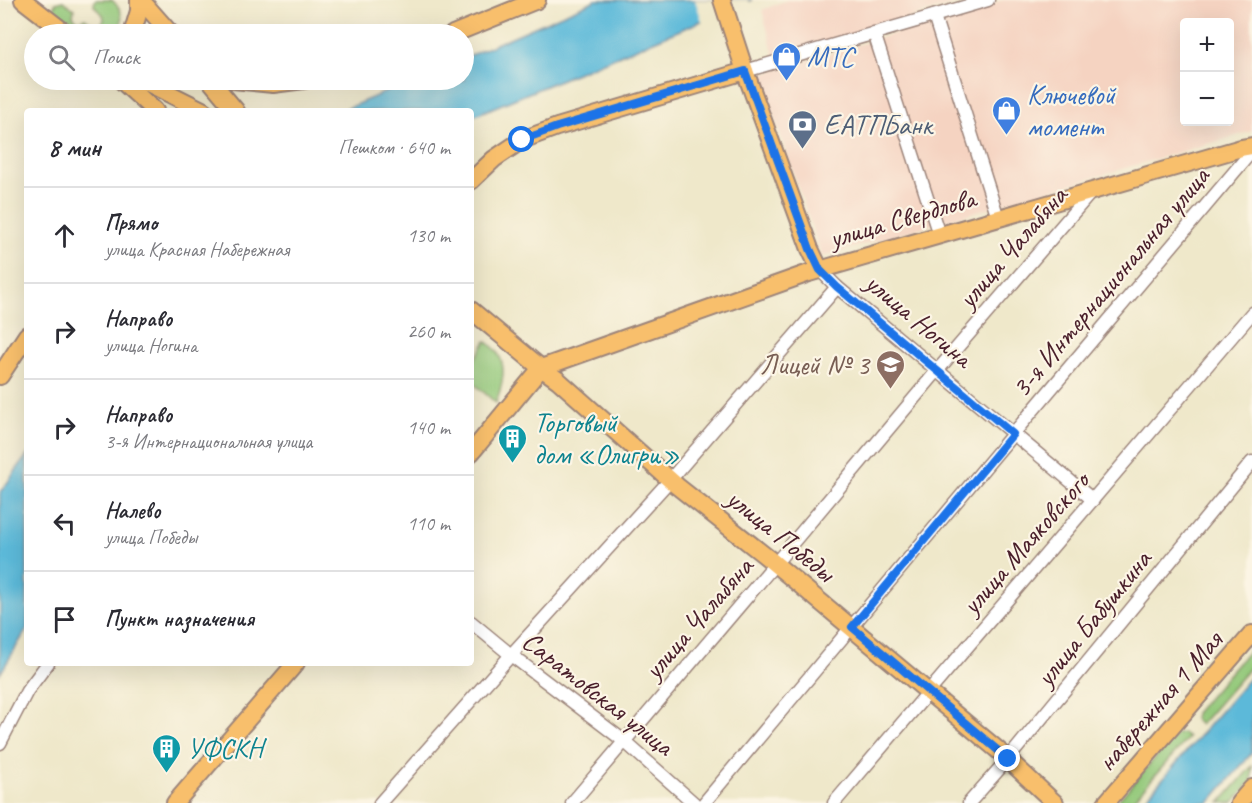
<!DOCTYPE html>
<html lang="ru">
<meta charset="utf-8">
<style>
body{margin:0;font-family:Caveat,sans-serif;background:#f2f2f3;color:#2b2b33}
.controls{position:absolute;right:18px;top:18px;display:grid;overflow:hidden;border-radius:6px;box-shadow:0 6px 24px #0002}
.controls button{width:54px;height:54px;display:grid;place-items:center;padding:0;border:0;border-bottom:2px solid #e1e1e2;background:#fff;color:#2b2b33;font:30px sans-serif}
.stop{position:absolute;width:18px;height:18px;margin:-14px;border:4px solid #1a73e8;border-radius:50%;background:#fff}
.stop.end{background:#1a73e8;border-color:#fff;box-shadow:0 2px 6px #0008}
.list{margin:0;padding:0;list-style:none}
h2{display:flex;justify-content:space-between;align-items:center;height:78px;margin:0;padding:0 24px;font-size:26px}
h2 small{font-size:20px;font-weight:400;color:#7c7c81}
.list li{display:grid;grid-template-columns:39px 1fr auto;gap:18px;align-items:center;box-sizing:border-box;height:96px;padding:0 24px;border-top:2px solid #e1e1e2}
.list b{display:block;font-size:22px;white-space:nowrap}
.list p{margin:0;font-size:20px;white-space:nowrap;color:#7c7c81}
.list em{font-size:20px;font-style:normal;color:#7c7c81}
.icon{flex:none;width:33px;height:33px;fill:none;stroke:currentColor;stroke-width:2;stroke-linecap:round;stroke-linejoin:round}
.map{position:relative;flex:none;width:1252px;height:803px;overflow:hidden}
.search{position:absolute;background:#fff;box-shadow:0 6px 24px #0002;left:24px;top:24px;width:450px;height:66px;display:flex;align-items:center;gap:15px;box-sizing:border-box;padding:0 21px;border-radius:33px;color:#7c7c81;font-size:22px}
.panel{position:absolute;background:#fff;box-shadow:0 6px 24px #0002;left:24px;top:108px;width:450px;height:558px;border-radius:6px}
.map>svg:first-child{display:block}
.built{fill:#f5d3c1;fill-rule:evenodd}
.green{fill:#94c97b;stroke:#6f7453;stroke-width:1.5}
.water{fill:#5bb9d9;stroke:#526c82;stroke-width:1.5}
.pier{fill:#efe8ca}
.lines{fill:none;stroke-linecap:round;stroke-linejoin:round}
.minor-casing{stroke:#9c847a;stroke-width:15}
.major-casing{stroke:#9c847a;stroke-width:20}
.minor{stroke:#fff;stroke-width:12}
.major{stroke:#f8bf6c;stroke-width:16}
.route{stroke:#1a73e8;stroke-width:8}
.labels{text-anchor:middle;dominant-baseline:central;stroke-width:4.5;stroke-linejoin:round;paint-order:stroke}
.shop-label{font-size:28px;fill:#366cbe;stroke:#fcf5e5;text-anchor:start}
.service-label{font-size:28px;fill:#4e5e75;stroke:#fcf5e5;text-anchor:start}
.street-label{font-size:28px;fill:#4a1f2b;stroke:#fcf5e5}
.education-label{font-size:28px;fill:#785e54;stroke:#fcf5e5;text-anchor:end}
.culture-label{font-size:28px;fill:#0d838f;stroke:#fcf5e5;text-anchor:start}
</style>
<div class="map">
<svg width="1252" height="803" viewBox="0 0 1252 803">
<rect width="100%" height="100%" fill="#fcf5e5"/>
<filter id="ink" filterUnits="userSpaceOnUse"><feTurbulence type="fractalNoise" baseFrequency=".0167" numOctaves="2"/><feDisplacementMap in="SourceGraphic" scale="12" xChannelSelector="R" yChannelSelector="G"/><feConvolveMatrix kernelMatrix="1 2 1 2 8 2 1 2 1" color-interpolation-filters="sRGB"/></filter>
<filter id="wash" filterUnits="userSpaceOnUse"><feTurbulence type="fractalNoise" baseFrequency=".008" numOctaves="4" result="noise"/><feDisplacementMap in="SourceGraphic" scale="24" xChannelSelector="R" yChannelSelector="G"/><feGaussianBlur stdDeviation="1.35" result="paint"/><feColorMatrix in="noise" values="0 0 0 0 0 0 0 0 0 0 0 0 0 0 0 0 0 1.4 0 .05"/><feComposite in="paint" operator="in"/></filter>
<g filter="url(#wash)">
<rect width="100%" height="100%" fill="#efe8ca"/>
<g class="built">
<path d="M787 0H968L775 59 762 10Z"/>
<path d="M1003 0H1252V131L822 257 760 75ZM1184 22H1230V122H1184Z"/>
</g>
<g class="green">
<path d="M95 0H112C123 10 125 22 116 34H81L51 11 56 3 63 1 74 9 73 16 79 21 85 18 92 24 99 25C110 19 101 12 94 6Z"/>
<path d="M486 341C509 358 505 378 496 403L471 381V365Z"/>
<path d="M1252 647V665L1200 725 1195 720V713Z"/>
<path d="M1183 733 1188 738 1131 803H1116L1176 734Z"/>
<path d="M1252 766V781L1233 803H1220Z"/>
</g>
<g class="water">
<path d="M596 0H752L471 117V111H341L413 80H464V58Z"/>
<path d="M27 455V629L0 674V493Z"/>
<path d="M1252 675V753L1209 803H1142Z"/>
</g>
<path class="pier" d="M695 0H748L750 4 703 24Z"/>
</g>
<g filter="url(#ink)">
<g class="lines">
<defs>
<g id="minor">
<path d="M934 16 998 218"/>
<path d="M874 33 939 235"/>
<path d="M745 71 988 0"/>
<path d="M820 270 837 287 1093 500"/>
<path d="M471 622 511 655 624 741 694 803"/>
<path d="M0 743 27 691 48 663"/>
<path d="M380 803 511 655 670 480 837 287"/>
<path d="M572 803 780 558 937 371 1092 191"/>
<path d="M704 803 1013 434 1252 151"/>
<path d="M834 803 1252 313"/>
<path d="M969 803 1008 759 1252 462"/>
</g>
<g id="major">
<path d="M23 0 67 34"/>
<path d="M141 0 171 34"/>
<path d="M722 0 745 71 810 249 820 270"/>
<path d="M132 34 139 11V0"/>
<path d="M453 34 537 0"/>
<path d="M121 80 155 111"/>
<path d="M142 80 204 111"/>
<path d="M210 80 236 111"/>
<path d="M233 80 273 84 304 80"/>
<path d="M471 181 494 159 522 140 557 127 745 71"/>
<path d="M471 310 541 368 558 380 677 486 768 558 999 751 1055 803"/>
<path d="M0 376 27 335"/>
<path d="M471 453 541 368 809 273 1241 148 1252 146"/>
<path d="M175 803 296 663"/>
<path d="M1106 803 1252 634"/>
<path d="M1239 803 1252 788"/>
</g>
</defs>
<use href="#minor" class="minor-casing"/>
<use href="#major" class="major-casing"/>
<use href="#minor" class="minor"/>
<use href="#major" class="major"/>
</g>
</g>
<g class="lines" filter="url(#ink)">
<path class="route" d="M522 140 557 127 745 71 810 249 820 270 837 287 1013 434 852 627 1008 759"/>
</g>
<defs>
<symbol id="shop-pin" viewBox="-11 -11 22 30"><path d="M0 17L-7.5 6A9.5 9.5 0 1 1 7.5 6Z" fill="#3f7fe0" stroke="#fcf5e5"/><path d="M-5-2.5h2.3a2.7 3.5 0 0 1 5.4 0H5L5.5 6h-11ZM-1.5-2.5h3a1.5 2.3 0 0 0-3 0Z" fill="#fff"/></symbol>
<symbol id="bank-pin" viewBox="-11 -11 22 30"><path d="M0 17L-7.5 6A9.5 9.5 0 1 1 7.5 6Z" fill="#5c6f8a" stroke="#fcf5e5"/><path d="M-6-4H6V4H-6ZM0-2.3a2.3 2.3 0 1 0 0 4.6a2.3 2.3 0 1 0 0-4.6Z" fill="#fff"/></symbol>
<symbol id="school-pin" viewBox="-11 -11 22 30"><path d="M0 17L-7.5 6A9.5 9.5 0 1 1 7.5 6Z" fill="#8d6e63" stroke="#fcf5e5"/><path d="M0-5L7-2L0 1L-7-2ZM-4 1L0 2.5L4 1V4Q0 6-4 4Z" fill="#fff"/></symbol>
<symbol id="building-pin" viewBox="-11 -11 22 30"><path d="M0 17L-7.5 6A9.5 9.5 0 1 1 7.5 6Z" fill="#0f9aa8" stroke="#fcf5e5"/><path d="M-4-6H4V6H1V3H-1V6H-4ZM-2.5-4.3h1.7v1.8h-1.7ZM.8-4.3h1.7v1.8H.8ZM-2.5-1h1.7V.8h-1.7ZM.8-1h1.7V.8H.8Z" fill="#fff"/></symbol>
</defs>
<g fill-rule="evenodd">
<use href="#shop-pin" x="770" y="40" width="33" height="45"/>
<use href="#shop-pin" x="990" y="94" width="33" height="45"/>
<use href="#bank-pin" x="786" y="108" width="33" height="45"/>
<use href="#school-pin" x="874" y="348" width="33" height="45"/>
<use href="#building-pin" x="496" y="422" width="33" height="45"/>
<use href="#building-pin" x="150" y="732" width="33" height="45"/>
</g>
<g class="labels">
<g class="shop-label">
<text x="807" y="56">МТС</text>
<text x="1027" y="94">Ключевой<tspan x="1027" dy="32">момент</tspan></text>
</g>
<g class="service-label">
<text x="824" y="124">ЕАТПБанк</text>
</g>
<g class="street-label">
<text transform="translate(902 218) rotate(-16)">улица Свердлова</text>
<text transform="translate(1012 247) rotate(-49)">улица Чалабяна</text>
<text transform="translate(1110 282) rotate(-50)">3-я Интернациональная улица</text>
<text transform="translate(919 320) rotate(40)">улица Ногина</text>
<text transform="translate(781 535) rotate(39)">улица Победы</text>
<text transform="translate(1025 543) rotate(-49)">улица Маяковского</text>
<text transform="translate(698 618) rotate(-49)">улица Чалабяна</text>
<text transform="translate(1093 618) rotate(-51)">улица Бабушкина</text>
<text transform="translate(598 693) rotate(38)">Саратовская улица</text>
<text transform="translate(1159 701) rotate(-49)">набережная 1 Мая</text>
</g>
<g class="education-label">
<text x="869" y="364">Лицей № 3</text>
</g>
<g class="culture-label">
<text x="534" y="422">Торговый<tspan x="534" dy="32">дом «Олигри»</tspan></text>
<text x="187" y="748">УФСКН</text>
</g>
</g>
</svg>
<div class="controls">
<button>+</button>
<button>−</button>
</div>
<div class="stop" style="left:522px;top:140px"></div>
<div class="stop end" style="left:1008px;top:759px"></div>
<div class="search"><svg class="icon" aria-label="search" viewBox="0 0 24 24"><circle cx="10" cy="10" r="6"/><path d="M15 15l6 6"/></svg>Поиск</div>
<section class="panel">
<h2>8 мин<small>Пешком · 640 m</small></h2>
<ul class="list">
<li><svg class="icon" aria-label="ahead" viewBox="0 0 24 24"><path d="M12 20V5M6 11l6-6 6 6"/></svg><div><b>Прямо</b><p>улица Красная Набережная</p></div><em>130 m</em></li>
<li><svg class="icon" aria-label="right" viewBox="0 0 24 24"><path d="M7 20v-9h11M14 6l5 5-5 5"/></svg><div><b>Направо</b><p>улица Ногина</p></div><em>260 m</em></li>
<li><svg class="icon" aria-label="right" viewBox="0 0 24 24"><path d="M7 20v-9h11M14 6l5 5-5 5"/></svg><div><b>Направо</b><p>3-я Интернациональная улица</p></div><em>140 m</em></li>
<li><svg class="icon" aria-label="left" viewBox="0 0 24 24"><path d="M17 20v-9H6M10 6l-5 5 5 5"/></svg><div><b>Налево</b><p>улица Победы</p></div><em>110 m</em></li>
<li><svg class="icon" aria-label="arrive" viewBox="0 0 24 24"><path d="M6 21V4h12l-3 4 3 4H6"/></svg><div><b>Пункт назначения</b></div></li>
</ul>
</section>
</div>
